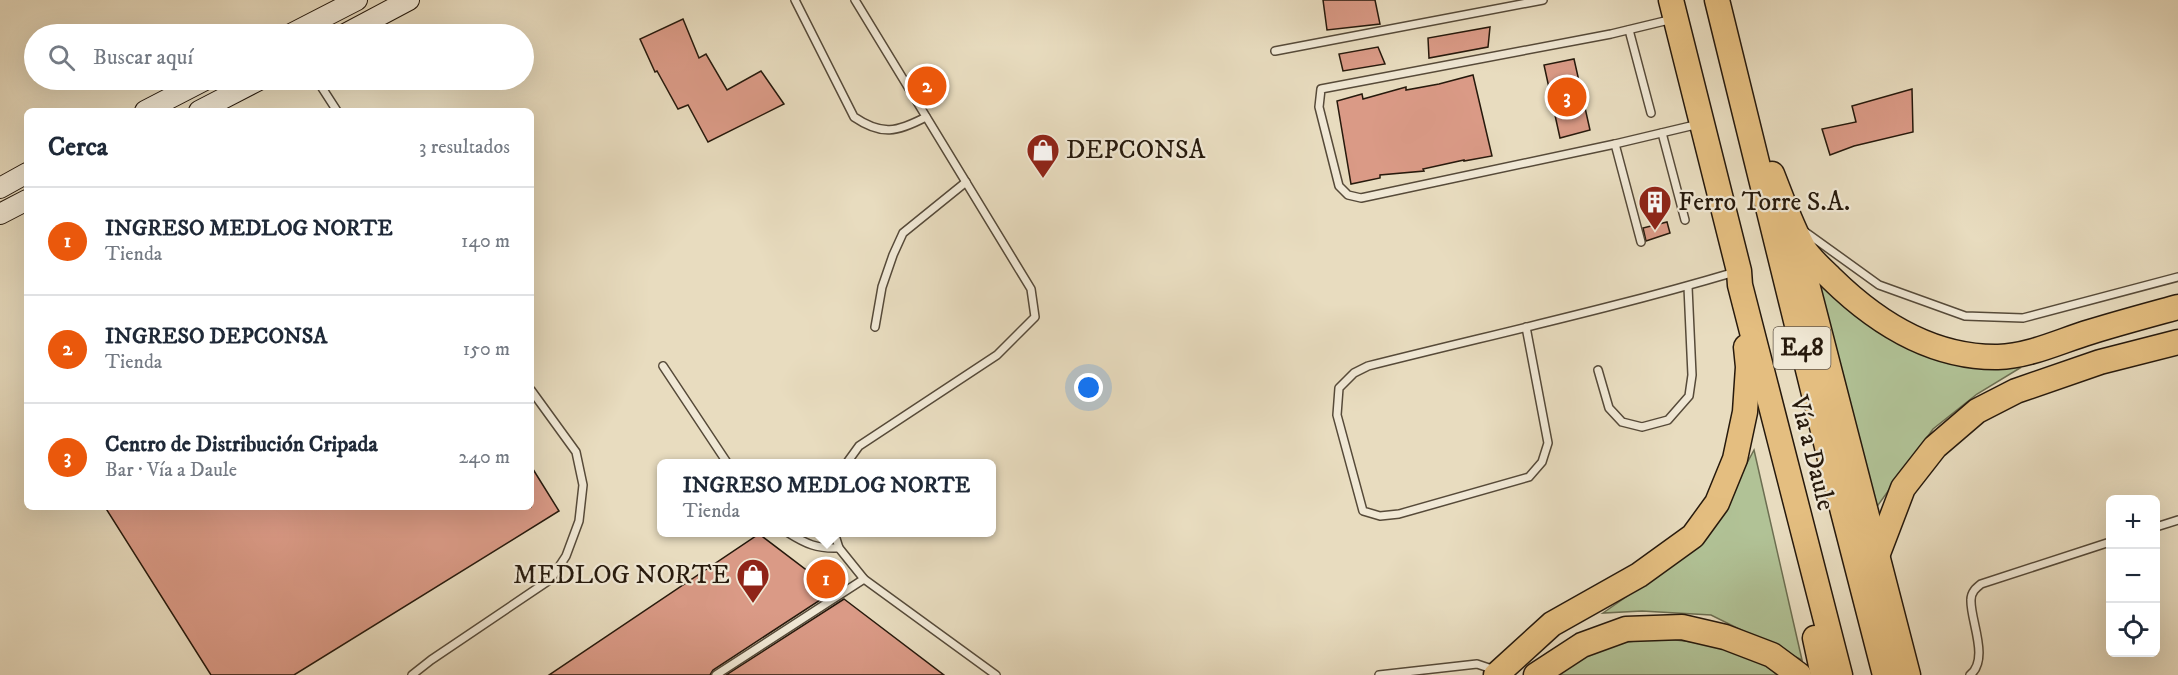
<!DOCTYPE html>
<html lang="es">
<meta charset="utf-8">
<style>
body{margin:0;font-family:"IM FELL DW Pica",serif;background:#f6f6f7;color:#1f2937}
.controls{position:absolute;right:18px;bottom:18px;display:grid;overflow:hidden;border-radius:9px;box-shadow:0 6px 24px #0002}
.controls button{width:54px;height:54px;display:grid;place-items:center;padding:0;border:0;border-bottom:2px solid #e0e1e3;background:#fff;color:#1f2937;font:30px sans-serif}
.you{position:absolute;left:1089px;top:388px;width:21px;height:21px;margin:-15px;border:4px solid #fff;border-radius:50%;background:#1a73e8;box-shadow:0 0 0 9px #1a73e833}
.badge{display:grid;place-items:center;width:39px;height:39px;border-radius:50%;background:#ea580c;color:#fff;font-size:20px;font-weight:700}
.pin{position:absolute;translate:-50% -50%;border:3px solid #fff;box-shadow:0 2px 6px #0006}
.popup{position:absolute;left:657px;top:459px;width:339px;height:78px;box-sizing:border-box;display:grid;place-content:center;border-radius:9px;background:#fff;filter:drop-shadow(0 2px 4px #0005);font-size:20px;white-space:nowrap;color:#747a83}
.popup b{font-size:22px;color:#1f2937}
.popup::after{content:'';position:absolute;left:50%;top:100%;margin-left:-12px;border:12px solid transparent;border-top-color:#fff}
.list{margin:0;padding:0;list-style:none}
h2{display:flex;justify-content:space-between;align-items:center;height:78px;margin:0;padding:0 24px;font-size:26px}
h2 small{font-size:20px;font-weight:400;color:#747a83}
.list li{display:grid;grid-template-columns:39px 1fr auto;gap:18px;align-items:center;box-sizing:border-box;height:108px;padding:0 24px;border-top:2px solid #e0e1e3}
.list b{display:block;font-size:22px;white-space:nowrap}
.list p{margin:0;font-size:20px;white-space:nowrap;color:#747a83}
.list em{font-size:20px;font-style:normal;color:#747a83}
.icon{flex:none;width:33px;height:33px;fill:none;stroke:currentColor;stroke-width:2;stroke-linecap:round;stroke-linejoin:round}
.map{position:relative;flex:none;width:2178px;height:675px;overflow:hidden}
.search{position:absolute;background:#fff;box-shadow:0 6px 24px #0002;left:24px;top:24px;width:510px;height:66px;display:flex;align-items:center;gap:15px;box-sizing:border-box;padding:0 21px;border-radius:33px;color:#747a83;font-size:22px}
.panel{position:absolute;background:#fff;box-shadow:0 6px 24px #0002;left:24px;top:108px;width:510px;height:402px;border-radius:9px}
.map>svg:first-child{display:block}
.green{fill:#b1c296;stroke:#6c6e51;stroke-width:1.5}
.building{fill:#da9a86;stroke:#26190c;stroke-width:1.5}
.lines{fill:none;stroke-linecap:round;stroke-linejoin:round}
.lane-casing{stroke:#564a39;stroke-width:10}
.secondary-casing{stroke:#26190c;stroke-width:22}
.highway-casing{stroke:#26190c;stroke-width:27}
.lane{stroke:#f0e8d5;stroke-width:7}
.secondary{stroke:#f0e8d5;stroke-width:20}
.highway{stroke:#e4be80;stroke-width:24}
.labels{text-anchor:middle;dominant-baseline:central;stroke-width:4.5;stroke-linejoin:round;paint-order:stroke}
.shield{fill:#f0e8d5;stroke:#635748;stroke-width:1.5}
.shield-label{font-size:24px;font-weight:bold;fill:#26190c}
.poi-label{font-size:26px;fill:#26190c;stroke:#f0e8d5;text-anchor:start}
.street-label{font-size:26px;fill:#26190c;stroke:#f0e8d5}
</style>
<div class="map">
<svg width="2178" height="675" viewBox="0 0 2178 675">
<rect width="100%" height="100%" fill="#e8dcbf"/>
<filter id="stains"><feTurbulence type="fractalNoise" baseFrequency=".00333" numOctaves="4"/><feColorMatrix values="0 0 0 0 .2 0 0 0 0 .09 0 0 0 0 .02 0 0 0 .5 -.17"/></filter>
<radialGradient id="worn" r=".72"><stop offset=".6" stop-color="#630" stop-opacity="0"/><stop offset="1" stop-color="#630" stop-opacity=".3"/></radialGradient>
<g class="green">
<path d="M1807 262 1897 340 2020 368 1977 394 1933 429 1873 512Z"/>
<path d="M1754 450 1802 660 1711 615 1642 611 1603 613 1692 551 1726 502Z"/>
<path d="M1659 638 1709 644 1747 653 1779 675H1554L1566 665 1612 644Z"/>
</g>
<g class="building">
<path d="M1323 0H1375L1380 24 1327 30Z"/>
<path d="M683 19 699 58 706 54 727 90 761 71 784 104 708 142 688 105 678 109 657 71 655 72 640 39Z"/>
<path d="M1490 27 1488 47 1429 58 1428 38Z"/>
<path d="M1378 47 1385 64 1343 71 1339 54Z"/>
<path d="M1574 59 1590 130 1560 138 1544 65Z"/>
<path d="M1473 75 1492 156 1464 161V160L1423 169 1424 171 1380 175V178L1351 184 1337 101 1362 94 1363 99 1406 87V90L1439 84Z"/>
<path d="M1912 89 1913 132 1854 146 1830 155 1822 129 1856 122 1852 106Z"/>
<path d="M1667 222 1670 233 1646 241 1643 228Z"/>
<path d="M531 466 559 511 294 675H211L105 507H531Z"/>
<path d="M759 534 834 591 713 670 710 675H549Z"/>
<path d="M844 599 944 675H726Z"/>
</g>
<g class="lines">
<defs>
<g id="lane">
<path d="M795 0 854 117C882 136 897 132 926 117"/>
<path d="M1673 19 1611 34 1321 89 1319 107 1339 186 1348 195 1361 198 1615 144 1699 124"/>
<path d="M1629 30 1651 113"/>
<path d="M1275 51 1543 0"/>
<path d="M317 80 337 111"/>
<path d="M1662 133 1685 220"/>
<path d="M1615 144 1641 242"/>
<path d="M1804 231 1879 285 1965 316 2023 318 2178 277"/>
<path d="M875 327 882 287 893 255 903 233 966 182"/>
<path d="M1526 327 1548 443 1542 462 1529 477 1399 514 1380 516 1363 511 1337 415 1339 388 1354 373 1368 366C1491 335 1614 308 1735 272"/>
<path d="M663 366 728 464"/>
<path d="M1598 370 1609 408 1622 422 1642 427 1668 420 1689 396 1692 375 1688 287"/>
<path d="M846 464 859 446 997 355 1035 317 1031 289 855 0"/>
<path d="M2156 527 2178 520"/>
<path d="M787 532C806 544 817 549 839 548"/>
<path d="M834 532 839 548 864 579 996 675"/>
<path d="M412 675 431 660 551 579 566 556 579 521 583 485 576 452 531 390"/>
<path d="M716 675 864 579"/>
<path d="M1379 675 1477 664 1495 670"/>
<path d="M1970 675C1990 659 1970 620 1971 600 1971 592 1976 588 1981 584L2110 542"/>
</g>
<g id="secondary">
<path d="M291 34 357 0"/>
<path d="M345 34 409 0"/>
<path d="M145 111 205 80"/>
<path d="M199 111 259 80"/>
<path d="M0 188 27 173"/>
<path d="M0 214 27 200"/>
</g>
<g id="highway">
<path d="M1671 0 1739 271 1740 285 1840 675"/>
<path d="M1717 0 1843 512 1885 675"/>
<path d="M1772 174C1782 199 1791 226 1804 249 1811 260 1823 270 1832 279 1877 323 1933 358 1998 357 2030 356 2060 341 2090 332 2119 323 2149 315 2178 307"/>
<path d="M1797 245 1908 675"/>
<path d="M1877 556 1903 488 1935 447 1977 411 2016 391 2100 362 2178 342"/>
<path d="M1815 638 1823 675"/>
<path d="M1496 675 1552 624 1639 575 1693 536 1717 503 1735 459 1745 412 1748 367 1746 347"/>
<path d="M1536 675 1582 645 1626 629 1682 627 1725 637 1772 655 1799 675"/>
</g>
</defs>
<use href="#lane" class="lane-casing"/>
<use href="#secondary" class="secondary-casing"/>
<use href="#highway" class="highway-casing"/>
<use href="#lane" class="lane"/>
<use href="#secondary" class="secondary"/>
<use href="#highway" class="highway"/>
</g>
<defs>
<symbol id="shop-pin" viewBox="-11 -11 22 30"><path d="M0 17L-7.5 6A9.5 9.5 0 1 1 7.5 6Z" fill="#8f2418" stroke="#f0e8d5"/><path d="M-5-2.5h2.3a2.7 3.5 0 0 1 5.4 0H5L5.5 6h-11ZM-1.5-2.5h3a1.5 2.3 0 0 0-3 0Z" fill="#fff"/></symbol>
<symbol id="building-pin" viewBox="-11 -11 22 30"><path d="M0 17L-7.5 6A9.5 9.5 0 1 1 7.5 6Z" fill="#8f2418" stroke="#f0e8d5"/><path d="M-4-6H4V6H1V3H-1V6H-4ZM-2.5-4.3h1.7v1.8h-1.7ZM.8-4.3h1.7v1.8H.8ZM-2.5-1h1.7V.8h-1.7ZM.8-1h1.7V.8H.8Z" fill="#fff"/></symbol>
</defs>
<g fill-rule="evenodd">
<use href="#shop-pin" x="1024" y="131" width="38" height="52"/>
<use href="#building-pin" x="1636" y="183" width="38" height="52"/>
<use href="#shop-pin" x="734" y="556" width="38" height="52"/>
</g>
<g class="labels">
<rect class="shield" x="1773.5" y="327" width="57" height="42" rx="4.5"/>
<g class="shield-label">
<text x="1802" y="348">E48</text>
</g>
<g class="poi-label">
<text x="1066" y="150">DEPCONSA</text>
<text x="1678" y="202">Ferro Torre S.A.</text>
<text x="730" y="575" text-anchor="end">MEDLOG NORTE</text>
</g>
<g class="street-label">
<text transform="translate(1812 453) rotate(76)">Vía a Daule</text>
</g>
</g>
<rect width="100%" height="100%" filter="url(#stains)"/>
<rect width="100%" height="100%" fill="url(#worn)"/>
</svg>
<div class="controls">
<button>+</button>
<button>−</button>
<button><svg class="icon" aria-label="locate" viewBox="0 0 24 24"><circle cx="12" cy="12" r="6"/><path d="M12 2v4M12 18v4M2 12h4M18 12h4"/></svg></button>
</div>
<div class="you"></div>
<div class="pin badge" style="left:826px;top:579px">1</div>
<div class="popup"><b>INGRESO MEDLOG NORTE</b>Tienda</div>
<div class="pin badge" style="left:927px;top:86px">2</div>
<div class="pin badge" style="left:1567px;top:97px">3</div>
<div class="search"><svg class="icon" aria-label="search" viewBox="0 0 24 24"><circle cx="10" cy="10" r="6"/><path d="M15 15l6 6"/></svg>Buscar aquí</div>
<section class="panel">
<h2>Cerca<small>3 resultados</small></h2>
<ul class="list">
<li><span class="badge">1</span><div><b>INGRESO MEDLOG NORTE</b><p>Tienda</p></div><em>140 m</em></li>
<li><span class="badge">2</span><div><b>INGRESO DEPCONSA</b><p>Tienda</p></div><em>150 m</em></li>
<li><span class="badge">3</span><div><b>Centro de Distribución Cripada</b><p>Bar · Vía a Daule</p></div><em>240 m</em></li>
</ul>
</section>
</div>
